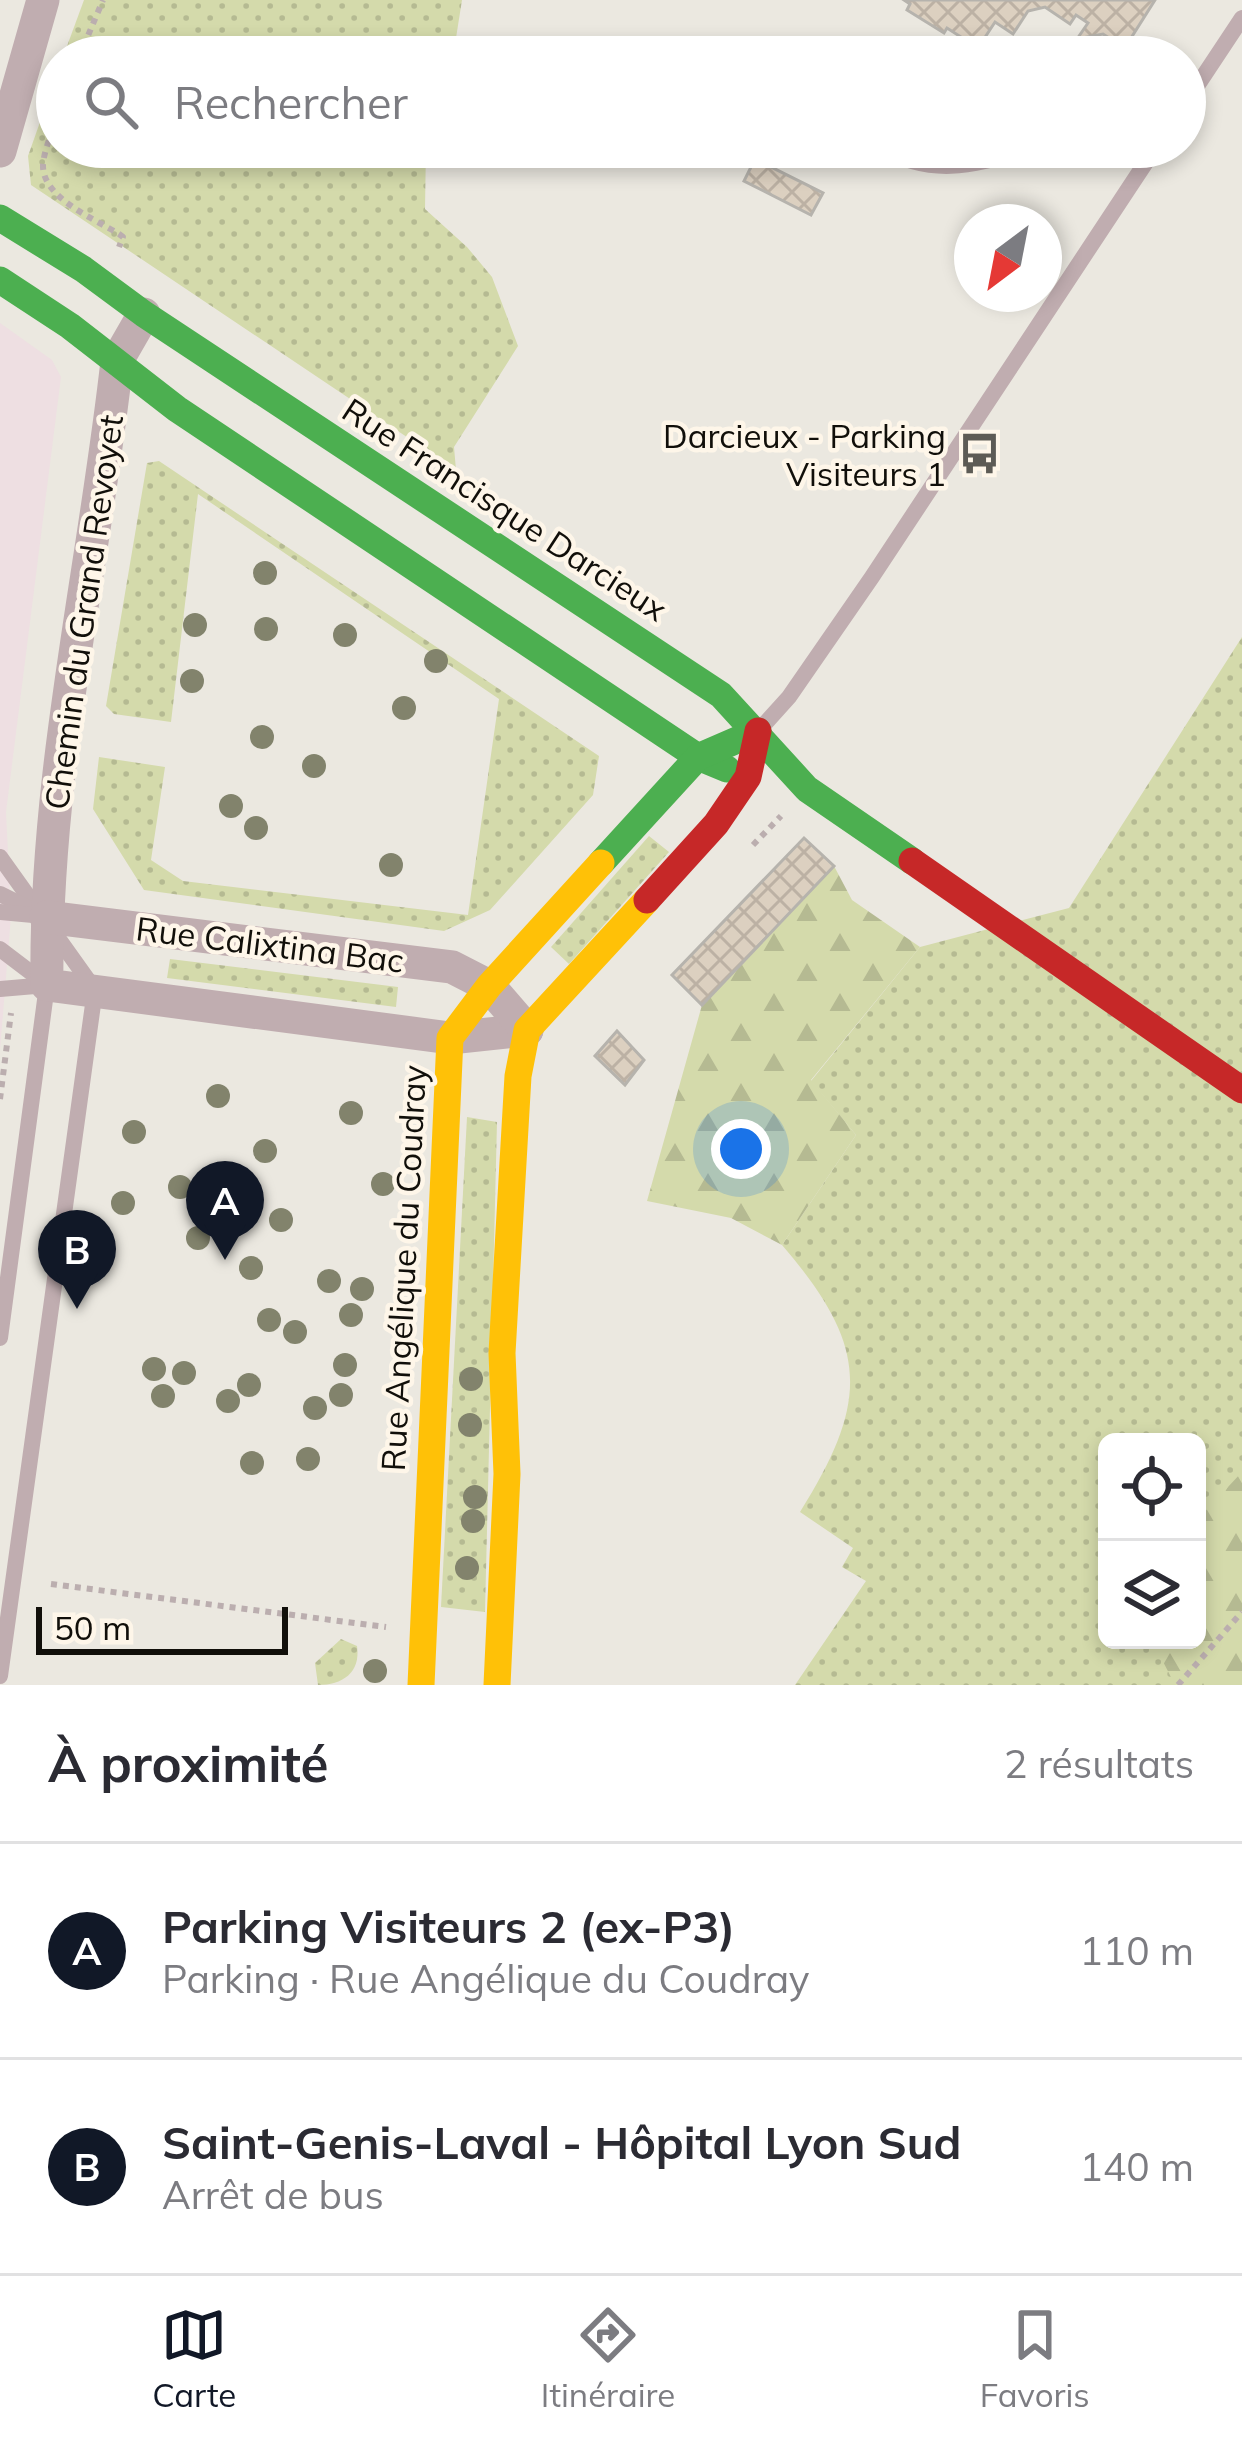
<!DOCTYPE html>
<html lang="fr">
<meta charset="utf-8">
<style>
body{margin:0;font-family:Mulish,sans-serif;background:#f7f7f7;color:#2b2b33}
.controls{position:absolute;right:36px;bottom:36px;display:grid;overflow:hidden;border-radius:18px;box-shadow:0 6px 18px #0003}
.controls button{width:108px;height:108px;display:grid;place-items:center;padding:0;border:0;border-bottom:3px solid #e1e1e2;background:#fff;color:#2b2b33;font:60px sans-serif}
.compass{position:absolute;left:954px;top:204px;width:108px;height:108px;border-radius:50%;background:#fff;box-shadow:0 6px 18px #0003;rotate:212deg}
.scale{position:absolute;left:36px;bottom:30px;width:252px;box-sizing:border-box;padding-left:12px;border:6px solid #110f0a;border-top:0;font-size:33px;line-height:42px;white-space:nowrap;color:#110f0a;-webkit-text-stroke:9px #fef6e9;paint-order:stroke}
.you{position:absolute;left:741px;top:1149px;width:42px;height:42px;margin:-30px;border:9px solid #fff;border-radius:50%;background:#1a73e8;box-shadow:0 0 0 18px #1a73e833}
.badge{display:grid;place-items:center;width:78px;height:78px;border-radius:50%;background:#111827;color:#fff;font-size:39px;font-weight:700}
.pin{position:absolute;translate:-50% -99px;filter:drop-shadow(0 3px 6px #0008)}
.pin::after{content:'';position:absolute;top:63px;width:42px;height:36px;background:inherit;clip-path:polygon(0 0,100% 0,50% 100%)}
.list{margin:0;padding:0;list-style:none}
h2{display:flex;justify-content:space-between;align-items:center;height:156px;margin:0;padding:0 48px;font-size:51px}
h2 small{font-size:39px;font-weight:400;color:#7c7c81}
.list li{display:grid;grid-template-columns:78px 1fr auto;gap:36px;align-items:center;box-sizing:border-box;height:216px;padding:0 48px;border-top:3px solid #e1e1e2}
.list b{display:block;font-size:45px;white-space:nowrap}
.list p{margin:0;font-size:39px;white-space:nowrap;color:#7c7c81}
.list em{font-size:39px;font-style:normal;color:#7c7c81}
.icon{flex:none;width:66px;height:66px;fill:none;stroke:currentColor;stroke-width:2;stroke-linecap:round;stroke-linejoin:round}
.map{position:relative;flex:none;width:1242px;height:1685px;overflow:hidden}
.search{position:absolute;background:#fff;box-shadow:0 6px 18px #0003;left:36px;right:36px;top:36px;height:132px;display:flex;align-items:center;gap:30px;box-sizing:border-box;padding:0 42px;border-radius:66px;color:#7c7c81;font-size:45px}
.sheet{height:588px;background:#fff}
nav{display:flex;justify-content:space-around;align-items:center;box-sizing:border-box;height:168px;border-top:3px solid #e1e1e2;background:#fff;font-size:33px;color:#7c7c81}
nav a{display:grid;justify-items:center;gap:6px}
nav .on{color:#111827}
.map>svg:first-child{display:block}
.commercial{fill:#eedfe2}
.grass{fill:url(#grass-dots);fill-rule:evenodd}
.forest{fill:url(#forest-firs)}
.building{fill:url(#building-cross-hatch);stroke:#b6b3ad;stroke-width:3}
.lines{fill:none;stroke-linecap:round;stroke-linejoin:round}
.path{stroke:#bbaeaf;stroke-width:6;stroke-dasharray:6 6;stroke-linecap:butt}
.lane{stroke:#c0adb0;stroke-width:16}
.street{stroke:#c0adb0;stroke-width:33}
.fast{stroke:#4caf50;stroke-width:27}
.slow{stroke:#ffc107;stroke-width:27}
.jam{stroke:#c62828;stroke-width:27}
.tree{fill:#82836c}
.labels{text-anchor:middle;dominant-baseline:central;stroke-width:9;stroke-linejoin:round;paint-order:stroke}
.poi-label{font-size:33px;fill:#110f0a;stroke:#fef6e9;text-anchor:end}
.street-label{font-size:33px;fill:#110f0a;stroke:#fef6e9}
</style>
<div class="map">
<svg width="1242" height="1685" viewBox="0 0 1242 1685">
<defs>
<pattern id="grass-dots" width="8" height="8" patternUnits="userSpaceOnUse" patternTransform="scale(3)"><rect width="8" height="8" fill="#d4daab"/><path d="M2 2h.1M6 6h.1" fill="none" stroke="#b5ba92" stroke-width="1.8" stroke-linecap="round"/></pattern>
<pattern id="forest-firs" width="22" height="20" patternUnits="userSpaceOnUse" patternTransform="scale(3)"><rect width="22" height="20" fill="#d4daab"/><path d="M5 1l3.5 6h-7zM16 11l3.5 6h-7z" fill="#b5ba92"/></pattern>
<pattern id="building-cross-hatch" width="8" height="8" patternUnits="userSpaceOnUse" patternTransform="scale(3)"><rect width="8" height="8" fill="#dcd0c0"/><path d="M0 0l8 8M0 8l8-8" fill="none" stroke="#bcb1a4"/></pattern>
</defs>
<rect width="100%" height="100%" fill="#ebe8e0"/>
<path class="commercial" d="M0 323 52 360 61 377 6 812 11 916 0 1050Z"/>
<g class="grass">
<path d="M84 0H462L453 57H63Z"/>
<path d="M57 74V147H426L425 209 467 247 492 277 518 346 454 447 456 470 31 185 28 156Z"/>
<path d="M159 461 599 756 593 795 490 910 444 931 144 890 93 809 99 757 165 767 151 860 183 881 468 915 499 699 198 494 171 722 114 714 106 706 147 463Z"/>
<path d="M1242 637V1648L1208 1685H795L866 1581 842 1567 853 1548 800 1512C870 1400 869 1346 782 1245L856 1135 811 1081 920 947 1069 908ZM1107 1442H1197V1640H1107Z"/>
<path d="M649 836 669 852 569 964 551 947Z"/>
<path d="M170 959 398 987 396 1007 167 978Z"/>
<path d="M467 1117 497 1122 485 1612 441 1607Z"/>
<path d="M341 1639 357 1646C361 1673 342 1685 318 1685L315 1663Z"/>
</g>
<g class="forest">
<path d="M834 866 852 900 920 947 811 1080 856 1135 782 1245 731 1218 647 1201 702 1005Z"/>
<path d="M1242 1472V1685H1175L1152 1640H1197V1520Z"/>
</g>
<g class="building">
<path d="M904 0H1155L1119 57H1115L1114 41 1103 34 1077 39 1088 23 1076 15 1070 24 1045 7 1028 11 1013 34 995 22 978 48 947 28 944 33 907 10 910 4Z"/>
<path d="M755 159 823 193 811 215 744 181Z"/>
<path d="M804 838 834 866 702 1005 672 975Z"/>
<path d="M617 1031 644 1060 625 1085 595 1056Z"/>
</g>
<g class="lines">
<g class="path">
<path d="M79 57 103 0"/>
<path d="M57 118C52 133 44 150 43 165 42 198 95 219 119 234L123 237 119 247"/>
<path d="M753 845 781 816"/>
<path d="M0 1099 11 1013"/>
<path d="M51 1584 386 1627"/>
<path d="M1178 1685 1242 1612"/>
</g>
<g class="lane">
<path d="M1185 104 1242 18"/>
<path d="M879 147C937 180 979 163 1038 147"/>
<path d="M1130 147 1149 158"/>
<path d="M762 727 789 697 872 577 1156 147"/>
<path d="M0 857 95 990 0 1676"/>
<path d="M0 894 34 911"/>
<path d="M0 912 33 915"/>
<path d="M0 949 46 984"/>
<path d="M0 989 47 985"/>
<path d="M0 1338 47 985"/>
</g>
<g class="street">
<path d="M0 151 43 0"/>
<path d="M144 314 117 361C94 568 44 775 47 985L450 1038 527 1030"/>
<path d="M46 917 452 967 489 986 527 1030"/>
</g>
<g class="fast">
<path d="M0 218 83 269 144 314 721 695 807 789 912 861"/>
<path d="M0 280 70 326 177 409 698 757 727 769"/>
<path d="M601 863 698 757 758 731"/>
</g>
<g class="slow">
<path d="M421 1685 450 1038 489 986 601 863"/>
<path d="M497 1685 507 1474 502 1353 518 1076 527 1030 647 900"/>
</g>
<g class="jam">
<path d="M912 861 1242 1090"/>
<path d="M647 900 716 824 748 777 758 731"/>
</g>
</g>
<g class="tree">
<circle cx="265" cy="573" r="12"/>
<circle cx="195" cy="625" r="12"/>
<circle cx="266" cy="629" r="12"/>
<circle cx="345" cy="635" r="12"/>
<circle cx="436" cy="661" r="12"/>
<circle cx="192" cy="681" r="12"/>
<circle cx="404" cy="708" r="12"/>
<circle cx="262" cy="737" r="12"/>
<circle cx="314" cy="766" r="12"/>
<circle cx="231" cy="806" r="12"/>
<circle cx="256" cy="828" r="12"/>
<circle cx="391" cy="865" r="12"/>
<circle cx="218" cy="1096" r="12"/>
<circle cx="351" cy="1113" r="12"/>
<circle cx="134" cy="1132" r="12"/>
<circle cx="265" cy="1151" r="12"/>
<circle cx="383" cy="1184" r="12"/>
<circle cx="180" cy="1187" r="12"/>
<circle cx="123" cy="1203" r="12"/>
<circle cx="281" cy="1220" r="12"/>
<circle cx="198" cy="1238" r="12"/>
<circle cx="251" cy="1268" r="12"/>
<circle cx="329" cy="1281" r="12"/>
<circle cx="362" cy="1289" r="12"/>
<circle cx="351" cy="1315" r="12"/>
<circle cx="269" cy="1320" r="12"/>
<circle cx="295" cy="1332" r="12"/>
<circle cx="345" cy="1365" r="12"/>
<circle cx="154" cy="1369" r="12"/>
<circle cx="184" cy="1373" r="12"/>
<circle cx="471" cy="1379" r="12"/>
<circle cx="249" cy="1385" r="12"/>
<circle cx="341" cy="1395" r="12"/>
<circle cx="163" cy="1396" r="12"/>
<circle cx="228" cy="1401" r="12"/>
<circle cx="315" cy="1408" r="12"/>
<circle cx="470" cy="1425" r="12"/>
<circle cx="308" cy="1459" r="12"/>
<circle cx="252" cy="1463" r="12"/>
<circle cx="475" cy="1497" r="12"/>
<circle cx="473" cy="1521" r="12"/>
<circle cx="467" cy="1568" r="12"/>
<circle cx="375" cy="1671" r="12"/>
</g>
<defs>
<symbol id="bus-bare" viewBox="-9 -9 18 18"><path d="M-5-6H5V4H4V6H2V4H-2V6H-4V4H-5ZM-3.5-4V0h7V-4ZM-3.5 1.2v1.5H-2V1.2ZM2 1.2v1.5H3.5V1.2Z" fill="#5d5b55" stroke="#fef6e9" stroke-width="2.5" paint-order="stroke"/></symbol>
</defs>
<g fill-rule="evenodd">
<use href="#bus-bare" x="950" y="424" width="59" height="59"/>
</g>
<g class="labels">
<g class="poi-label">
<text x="946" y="435">Darcieux - Parking<tspan x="946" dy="38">Visiteurs 1</tspan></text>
</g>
<g class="street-label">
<text transform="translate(505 509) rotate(33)">Rue Francisque Darcieux</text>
<text transform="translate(83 612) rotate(-82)">Chemin du Grand Revoyet</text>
<text transform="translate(270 944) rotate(7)">Rue Calixtina Bac</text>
<text transform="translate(403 1268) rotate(-87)">Rue Angélique du Coudray</text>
</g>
</g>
</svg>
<div class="controls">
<button><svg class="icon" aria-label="locate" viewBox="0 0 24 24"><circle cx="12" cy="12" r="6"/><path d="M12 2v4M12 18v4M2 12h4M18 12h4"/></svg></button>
<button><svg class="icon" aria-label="layers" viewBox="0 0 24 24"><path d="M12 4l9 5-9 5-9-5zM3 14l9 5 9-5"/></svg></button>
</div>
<svg class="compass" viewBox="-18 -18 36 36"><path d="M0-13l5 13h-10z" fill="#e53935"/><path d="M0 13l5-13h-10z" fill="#7c7c81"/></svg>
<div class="scale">50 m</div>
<div class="you"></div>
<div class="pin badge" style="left:225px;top:1260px">A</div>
<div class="pin badge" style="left:77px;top:1309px">B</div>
<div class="search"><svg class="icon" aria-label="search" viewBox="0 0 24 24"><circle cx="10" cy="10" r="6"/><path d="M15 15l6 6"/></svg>Rechercher</div>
</div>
<section class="sheet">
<h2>À proximité<small>2 résultats</small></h2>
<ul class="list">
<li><span class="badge">A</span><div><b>Parking Visiteurs 2 (ex-P3)</b><p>Parking · Rue Angélique du Coudray</p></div><em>110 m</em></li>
<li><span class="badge">B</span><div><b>Saint-Genis-Laval - Hôpital Lyon Sud</b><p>Arrêt de bus</p></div><em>140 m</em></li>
</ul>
</section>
<nav>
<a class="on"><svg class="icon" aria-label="map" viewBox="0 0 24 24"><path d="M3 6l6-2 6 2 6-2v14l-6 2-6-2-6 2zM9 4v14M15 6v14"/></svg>Carte</a>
<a><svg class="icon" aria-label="directions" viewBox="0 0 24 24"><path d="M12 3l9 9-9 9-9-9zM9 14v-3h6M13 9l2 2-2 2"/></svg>Itinéraire</a>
<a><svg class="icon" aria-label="saved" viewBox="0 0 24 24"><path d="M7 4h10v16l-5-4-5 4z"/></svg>Favoris</a>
</nav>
